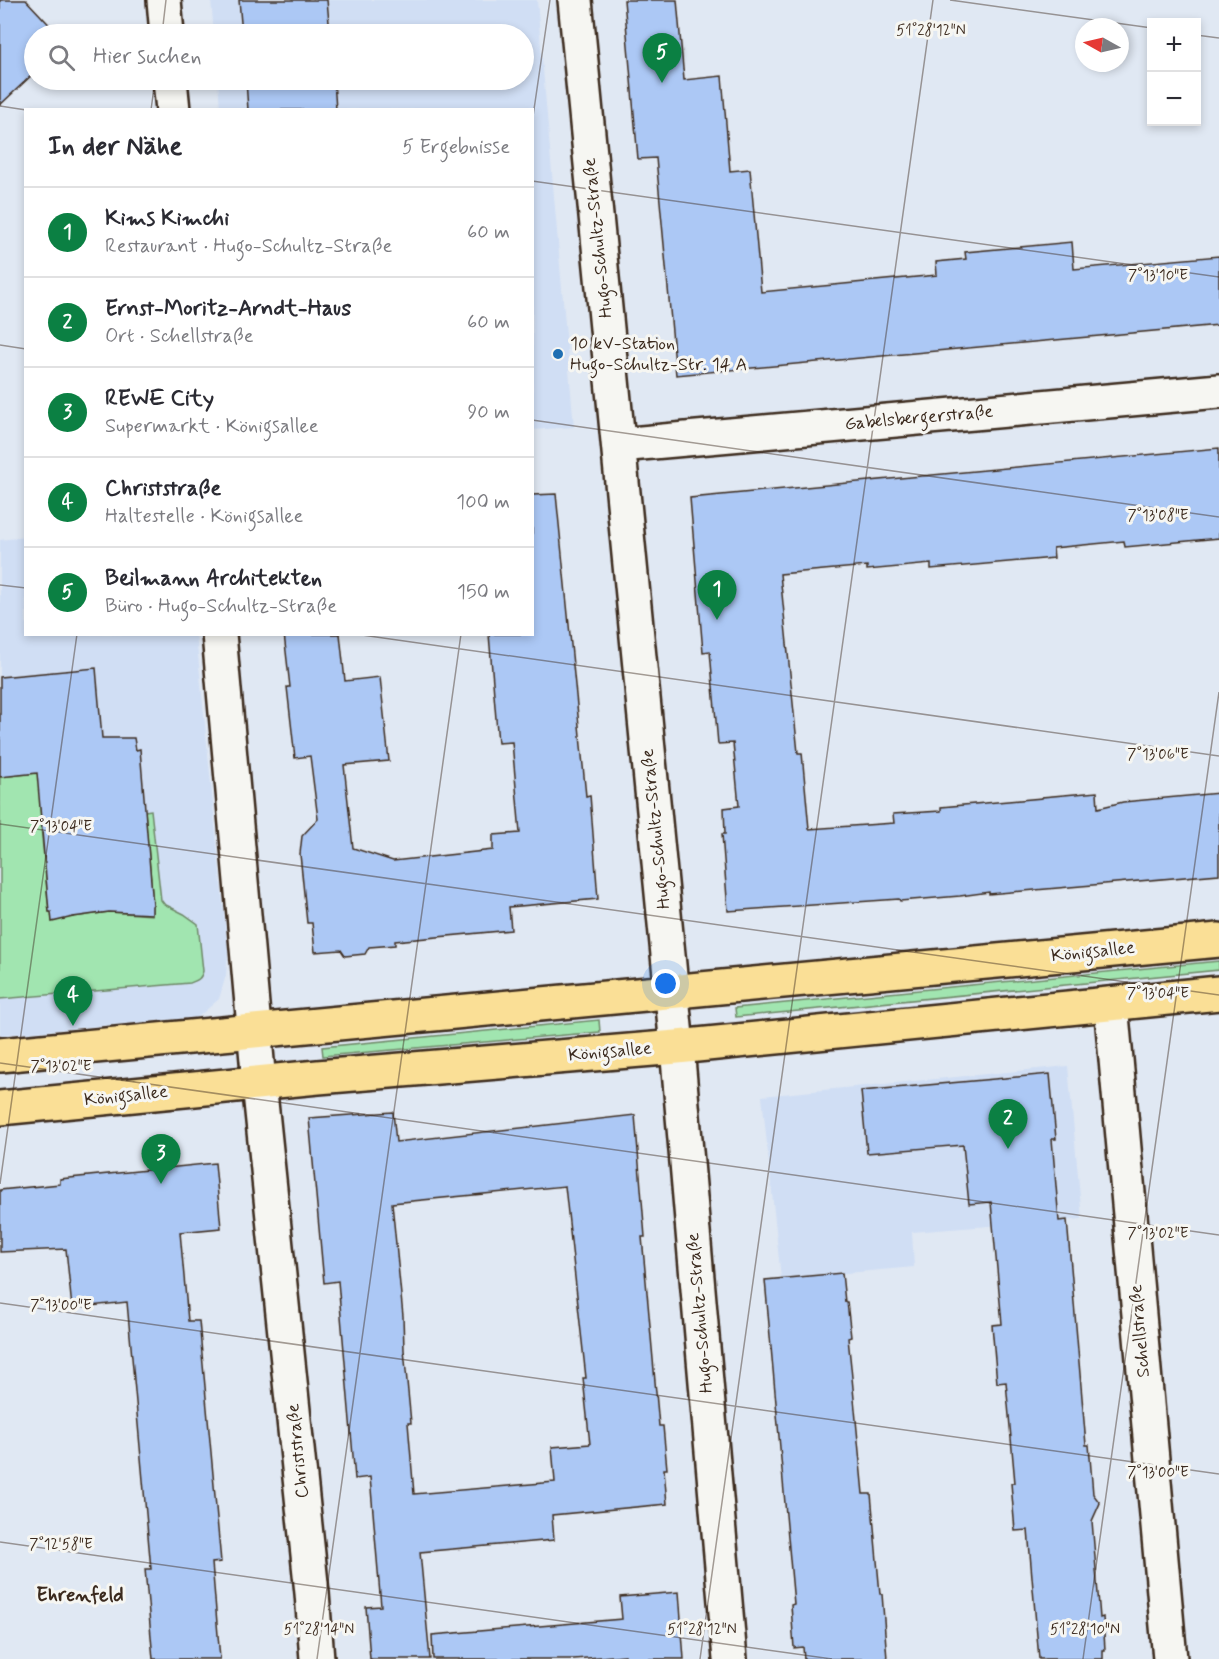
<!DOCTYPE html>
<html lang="de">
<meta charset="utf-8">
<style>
body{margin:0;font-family:Mynerve,sans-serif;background:#f7f7f7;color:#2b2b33}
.controls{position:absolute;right:18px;top:18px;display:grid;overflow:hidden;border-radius:0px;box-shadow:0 3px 9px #0003}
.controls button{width:54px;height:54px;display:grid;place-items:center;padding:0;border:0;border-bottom:2px solid #e1e1e2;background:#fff;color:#2b2b33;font:30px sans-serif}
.compass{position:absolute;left:1075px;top:18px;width:54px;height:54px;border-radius:50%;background:#fff;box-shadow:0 3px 9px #0003;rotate:278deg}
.you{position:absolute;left:666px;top:984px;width:21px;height:21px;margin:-15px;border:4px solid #fff;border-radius:50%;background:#1a73e8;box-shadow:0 0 0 9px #1a73e833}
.badge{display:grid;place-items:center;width:39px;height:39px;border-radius:50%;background:#0b8043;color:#fff;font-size:20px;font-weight:700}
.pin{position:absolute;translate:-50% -50px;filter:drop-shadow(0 2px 3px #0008)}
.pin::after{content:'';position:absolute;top:32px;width:21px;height:18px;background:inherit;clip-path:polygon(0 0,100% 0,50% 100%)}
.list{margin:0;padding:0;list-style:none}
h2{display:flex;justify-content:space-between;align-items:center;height:78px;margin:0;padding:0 24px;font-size:26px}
h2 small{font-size:20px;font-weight:400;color:#7c7c81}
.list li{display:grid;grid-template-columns:39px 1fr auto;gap:18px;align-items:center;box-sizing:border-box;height:90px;padding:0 24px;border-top:2px solid #e1e1e2}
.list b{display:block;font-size:22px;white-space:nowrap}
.list p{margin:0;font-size:20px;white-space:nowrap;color:#7c7c81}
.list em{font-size:20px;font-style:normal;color:#7c7c81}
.icon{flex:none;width:33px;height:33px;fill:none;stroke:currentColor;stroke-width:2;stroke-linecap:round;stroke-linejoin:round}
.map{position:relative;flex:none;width:1219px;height:1659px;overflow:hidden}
.search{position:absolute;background:#fff;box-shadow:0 3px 9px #0003;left:24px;top:24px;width:510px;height:66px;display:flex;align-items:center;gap:15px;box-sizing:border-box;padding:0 21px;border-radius:33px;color:#7c7c81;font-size:22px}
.panel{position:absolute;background:#fff;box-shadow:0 3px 9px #0003;left:24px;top:108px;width:510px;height:528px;border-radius:0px}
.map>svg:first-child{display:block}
.built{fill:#d0def4}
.green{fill:#a1e5b0;stroke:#6e8867;stroke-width:1.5}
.building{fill:#acc8f5;stroke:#3b2a1e;stroke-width:1.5;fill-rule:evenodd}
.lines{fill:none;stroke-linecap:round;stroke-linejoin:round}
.street-casing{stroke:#3b2a1e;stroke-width:38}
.primary-casing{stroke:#3b2a1e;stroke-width:38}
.street{stroke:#f6f6f2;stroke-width:33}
.primary{stroke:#fadf96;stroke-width:33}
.ticks{fill:none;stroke:#3b2a1e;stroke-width:1.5;stroke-opacity:0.45}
.poi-dot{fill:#1f6fb2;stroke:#f6f6f2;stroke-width:2}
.labels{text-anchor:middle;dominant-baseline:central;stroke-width:6;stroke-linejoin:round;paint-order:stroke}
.street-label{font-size:18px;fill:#3b2a1e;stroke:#f6f6f2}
.poi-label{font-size:18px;fill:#3b2a1e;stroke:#f6f6f2;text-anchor:start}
.neighbourhood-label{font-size:20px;font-weight:bold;fill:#3b2a1e;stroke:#f6f6f2}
.ticks-label{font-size:15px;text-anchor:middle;fill:#3b2a1e;stroke:#f6f6f2;stroke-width:6;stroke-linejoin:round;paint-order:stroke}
</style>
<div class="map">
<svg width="1219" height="1659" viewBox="0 0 1219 1659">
<rect width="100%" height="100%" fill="#e0e8f3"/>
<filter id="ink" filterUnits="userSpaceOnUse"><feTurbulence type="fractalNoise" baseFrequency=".0167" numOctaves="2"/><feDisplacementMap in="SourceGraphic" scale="12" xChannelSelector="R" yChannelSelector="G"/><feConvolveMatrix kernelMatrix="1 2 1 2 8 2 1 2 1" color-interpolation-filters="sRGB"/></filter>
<g filter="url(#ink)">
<g class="built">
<path d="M211 0H537L574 427 533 430 532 110 220 109 218 80H524V34H214Z"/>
<path d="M25 537 26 634 196 635 228 953 226 975 219 999 198 1017 0 1035V540Z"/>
<path d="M1068 1066 1082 1219 912 1232 914 1267 781 1279 762 1096Z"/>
</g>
<g class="green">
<path d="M39 773 41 827 49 912 73 917 109 912 152 915V906L153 905 145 811 151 810 161 900 164 904 184 914 198 924 203 971C201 979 198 980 190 983L0 999V777Z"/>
<path d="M1219 961V970L736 1017 735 1008Z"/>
<path d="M599 1020 600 1032 323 1056 322 1047Z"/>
</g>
<g class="building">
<path d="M0 0H26L58 34H34V73L0 105Z"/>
<path d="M239 0H327L330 34H242Z"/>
<path d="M624 0H677L684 80 722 76 730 171 750 169 761 292 937 275 936 262 966 259 965 252 1072 242 1074 269 1219 256V325L676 375 656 158 638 159Z"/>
<path d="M246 80H334L336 110H248Z"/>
<path d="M1219 448V538L1125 547 1124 541 1053 548 1054 558 931 569V564L867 570V566L780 574 798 753H802L809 829 894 823 893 814 941 811V807L1042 798V797L1097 792 1098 808 1123 802 1219 793V874L989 894V892L960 896 900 901 899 899 728 911 722 834H725L724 808 739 806 733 743 718 744 710 651 703 652 690 498Z"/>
<path d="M556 494 586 796 590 795 598 899 509 907 511 930 395 941V945L369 947 365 954 345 956 341 950 315 952 312 923H307L300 854 302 836 318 819 310 756 295 758 287 687H290L284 634H340L345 681 380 677 389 761 344 765 353 848 393 861 493 850V835L520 833 512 742 498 743 489 634H532V495Z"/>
<path d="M96 668 102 738H134L136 750 140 749 153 905 152 906V914L109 912 73 917 52 922 51 912H49L37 773 0 777V677Z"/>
<path d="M1050 1074 1056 1139H1052L1059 1221 1067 1220 1086 1445H1089L1093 1494 1100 1503 1092 1521 1100 1618 1103 1617 1105 1650H1103V1659H1039L1028 1530 1015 1531 1011 1483H1015L1006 1382 997 1383 992 1325 1002 1324 991 1202 969 1204 963 1145 867 1153 861 1091Z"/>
<path d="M393 1112 396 1142 635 1115 645 1237H642L659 1426H663L667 1469H664L667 1504 552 1515 554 1540 420 1552 430 1659H370L366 1607 381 1606 370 1477 355 1479 338 1281 324 1283 309 1118ZM565 1186 586 1378H583L590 1444 552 1447 555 1482 414 1494 408 1423H411L404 1350 403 1316 392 1203Z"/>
<path d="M215 1163 221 1228 180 1232 188 1321H199L221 1562 212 1563 220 1659H153L145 1569H151L127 1302 72 1308 66 1249 0 1252V1190L60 1184V1179Z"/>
<path d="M842 1273 845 1302H847L851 1337 848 1338 851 1367 863 1494H871L880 1594H882L887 1659H804L803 1647 794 1648 791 1605 794 1604 765 1280Z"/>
<path d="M679 1592 684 1659H625V1655L574 1659H433L432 1635 622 1619 620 1597Z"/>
</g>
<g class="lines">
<defs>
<g id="street">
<path d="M164 0 167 34"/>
<path d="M575 0 677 1047 730 1659"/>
<path d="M170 80 173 110"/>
<path d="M619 445 1219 391"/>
<path d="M219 634 259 1083 312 1593 317 1659"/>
<path d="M1111 1004 1170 1659"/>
</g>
<g id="primary">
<path d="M0 1055 1219 940"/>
<path d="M0 1108 318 1077 677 1047 1219 993"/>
</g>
</defs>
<use href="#street" class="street-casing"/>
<use href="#primary" class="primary-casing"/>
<use href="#street" class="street"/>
<use href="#primary" class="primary"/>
</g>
</g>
<path class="ticks" d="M950 0 1152 28M162 34 166 0M1196 35 1219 38M0 106 26 110M151 110 155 80M532 123 550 0M532 181 1219 277M0 345 26 349M532 420 1219 517M0 585 26 588M355 634 1219 756M0 824 1219 995M0 1063 1219 1235M0 1184 77 634M0 1303 1219 1474M0 1542 832 1659M317 1659 461 634M700 1659 933 0M1083 1659 1219 692"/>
<circle class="poi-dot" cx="558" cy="354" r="6"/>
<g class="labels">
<g class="street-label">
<text transform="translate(598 238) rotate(-96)">Hugo-Schultz-Straße</text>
<text transform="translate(919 418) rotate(-5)">Gabelsbergerstraße</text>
<text transform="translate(656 829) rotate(-96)">Hugo-Schultz-Straße</text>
<text transform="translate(1093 952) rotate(-6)">Königsallee</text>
<text transform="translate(610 1052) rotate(-5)">Königsallee</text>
<text transform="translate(126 1096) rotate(-6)">Königsallee</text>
<text transform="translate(700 1313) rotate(-95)">Hugo-Schultz-Straße</text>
<text transform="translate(1140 1331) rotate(-95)">Schellstraße</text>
<text transform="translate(298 1451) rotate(-96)">Christstraße</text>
</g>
<g class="poi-label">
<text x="570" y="344">10 kV-Station<tspan x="570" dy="21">Hugo-Schultz-Str. 14 A</tspan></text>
</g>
<g class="neighbourhood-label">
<text x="80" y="1595">Ehrenfeld</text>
</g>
</g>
<g class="ticks-label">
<text x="931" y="35">51°28'12"N</text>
<text x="1158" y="280">7°13'10"E</text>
<text x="1158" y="520">7°13'08"E</text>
<text x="1158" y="759">7°13'06"E</text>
<text x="61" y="831">7°13'04"E</text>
<text x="1158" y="998">7°13'04"E</text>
<text x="61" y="1071">7°13'02"E</text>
<text x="1158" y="1238">7°13'02"E</text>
<text x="61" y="1310">7°13'00"E</text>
<text x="1158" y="1477">7°13'00"E</text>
<text x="61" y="1549">7°12'58"E</text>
<text x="319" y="1634">51°28'14"N</text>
<text x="702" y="1634">51°28'12"N</text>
<text x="1085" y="1634">51°28'10"N</text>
</g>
</svg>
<div class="controls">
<button>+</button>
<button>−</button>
</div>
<svg class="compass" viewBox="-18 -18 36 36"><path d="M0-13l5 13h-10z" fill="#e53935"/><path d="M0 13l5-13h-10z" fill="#7c7c81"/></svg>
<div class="you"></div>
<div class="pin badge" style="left:717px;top:620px">1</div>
<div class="pin badge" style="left:1008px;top:1149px">2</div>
<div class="pin badge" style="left:161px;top:1184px">3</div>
<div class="pin badge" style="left:73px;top:1026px">4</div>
<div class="pin badge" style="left:662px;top:83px">5</div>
<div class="search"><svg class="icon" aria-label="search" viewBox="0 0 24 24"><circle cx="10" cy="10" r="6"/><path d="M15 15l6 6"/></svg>Hier suchen</div>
<section class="panel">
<h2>In der Nähe<small>5 Ergebnisse</small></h2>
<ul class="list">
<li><span class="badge">1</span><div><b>Kims Kimchi</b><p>Restaurant · Hugo-Schultz-Straße</p></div><em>60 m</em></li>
<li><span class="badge">2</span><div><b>Ernst-Moritz-Arndt-Haus</b><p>Ort · Schellstraße</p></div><em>60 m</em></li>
<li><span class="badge">3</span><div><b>REWE City</b><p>Supermarkt · Königsallee</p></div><em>90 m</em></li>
<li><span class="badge">4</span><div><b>Christstraße</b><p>Haltestelle · Königsallee</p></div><em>100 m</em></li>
<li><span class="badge">5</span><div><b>Beilmann Architekten</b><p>Büro · Hugo-Schultz-Straße</p></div><em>150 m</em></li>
</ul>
</section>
</div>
